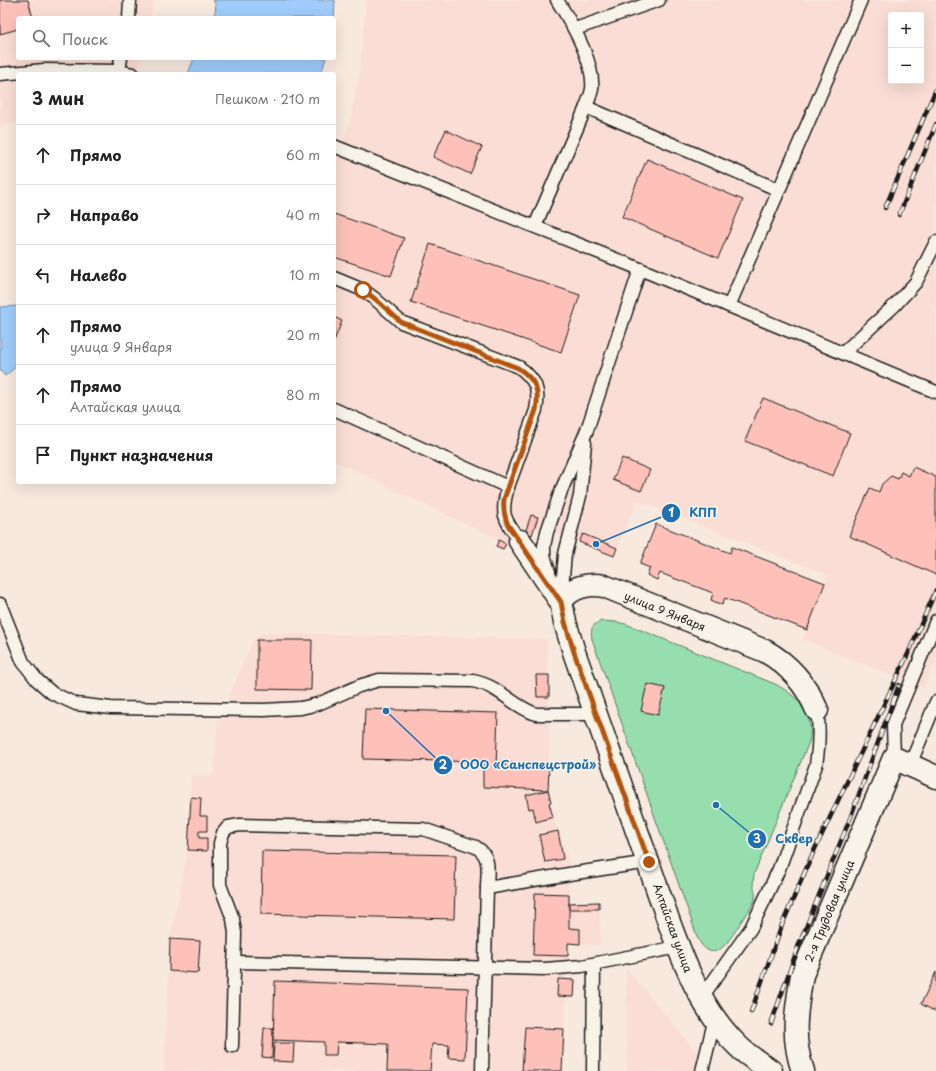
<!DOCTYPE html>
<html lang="ru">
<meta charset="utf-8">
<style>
body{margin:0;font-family:"Playpen Sans",sans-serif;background:#f2f2f2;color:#222}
.controls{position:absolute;right:12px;top:12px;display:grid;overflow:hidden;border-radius:4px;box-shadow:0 4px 16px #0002}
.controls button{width:36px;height:36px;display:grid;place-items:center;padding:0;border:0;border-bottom:1px solid #e0e0e0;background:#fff;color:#222;font:20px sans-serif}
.stop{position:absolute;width:12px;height:12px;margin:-9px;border:3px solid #b45309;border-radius:50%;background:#fff}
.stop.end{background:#b45309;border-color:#fff;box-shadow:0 1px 4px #0008}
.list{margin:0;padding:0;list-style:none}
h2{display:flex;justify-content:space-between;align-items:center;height:52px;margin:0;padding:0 16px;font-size:17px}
h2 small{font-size:13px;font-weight:400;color:#767676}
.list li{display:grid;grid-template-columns:26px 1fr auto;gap:12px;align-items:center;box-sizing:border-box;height:60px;padding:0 16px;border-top:1px solid #e0e0e0}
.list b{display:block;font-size:15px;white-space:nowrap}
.list p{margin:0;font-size:13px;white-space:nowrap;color:#767676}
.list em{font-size:13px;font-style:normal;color:#767676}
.icon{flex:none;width:22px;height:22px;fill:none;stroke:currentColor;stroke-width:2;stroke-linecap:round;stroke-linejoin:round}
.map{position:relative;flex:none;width:936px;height:1071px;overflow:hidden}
.search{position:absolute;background:#fff;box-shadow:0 4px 16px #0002;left:16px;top:16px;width:320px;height:44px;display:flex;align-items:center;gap:10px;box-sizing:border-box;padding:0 14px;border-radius:4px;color:#767676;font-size:15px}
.panel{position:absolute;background:#fff;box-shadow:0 4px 16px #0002;left:16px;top:72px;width:320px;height:412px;border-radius:4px}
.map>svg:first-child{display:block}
.built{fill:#faddd4;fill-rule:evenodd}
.green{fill:#96dead;stroke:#597d64}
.water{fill:#9fccfa;stroke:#6b86a1}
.building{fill:#fdc1b9;stroke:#1c1c1c}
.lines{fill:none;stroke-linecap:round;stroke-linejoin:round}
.lane-casing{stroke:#1c1c1c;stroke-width:15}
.street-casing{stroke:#1c1c1c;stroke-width:25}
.lane{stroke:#f7f3e8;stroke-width:12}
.street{stroke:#f7f3e8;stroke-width:22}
.rail-casing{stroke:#1c1c1c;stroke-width:4.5}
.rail{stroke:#f7f3e8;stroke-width:3;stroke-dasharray:9;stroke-linecap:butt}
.route{stroke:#b45309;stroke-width:5}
.labels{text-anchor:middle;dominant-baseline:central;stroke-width:3;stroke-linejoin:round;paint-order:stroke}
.street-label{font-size:11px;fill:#1c1c1c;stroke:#f7f3e8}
.leader{fill:none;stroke:#1f6fb2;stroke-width:1.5}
.callout-dot{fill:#1f6fb2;stroke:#f7f3e8;stroke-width:1.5}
.mark-label{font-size:12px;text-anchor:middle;font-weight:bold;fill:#fff}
.callout-label{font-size:12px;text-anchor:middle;font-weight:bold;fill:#1f6fb2;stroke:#f7f3e8;stroke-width:3;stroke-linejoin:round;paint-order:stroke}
</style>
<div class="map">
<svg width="936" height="1071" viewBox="0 0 936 1071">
<rect width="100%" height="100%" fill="#f8e9df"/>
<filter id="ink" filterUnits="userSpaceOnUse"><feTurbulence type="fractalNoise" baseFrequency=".025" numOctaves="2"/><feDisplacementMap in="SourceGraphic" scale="8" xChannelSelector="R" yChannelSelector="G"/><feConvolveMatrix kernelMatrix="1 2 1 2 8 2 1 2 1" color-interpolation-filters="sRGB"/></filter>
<g filter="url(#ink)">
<g class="built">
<path d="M0 0H154L150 18H18V58H141L138 74H18V122L0 127Z"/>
<path d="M366 0H936V660L923 688 803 640 828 575 647 504 637 501 614 556 569 538 535 526 532 535 525 533 516 548 334 461V164L348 129 360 71ZM891 15H921V81H891Z"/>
<path d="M261 633 547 639 549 697 548 789 551 802 549 803 558 831 569 861V902H599L601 945 568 944 567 980H575L574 997H566L562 1071H164L170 939 188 850 191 775H214L217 725 253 640Z"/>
<path d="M626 967 712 1071H627Z"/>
</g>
<path class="green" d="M602 621 616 622 626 624 775 684C798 696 815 714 809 742L754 874C754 877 753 881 753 884 754 889 756 893 755 899 753 906 746 914 742 920 732 936 715 970 698 939L592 639C590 629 592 624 602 621Z"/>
<g class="water">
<path d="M213 0H335L334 20V18H212C216 12 217 6 213 0Z"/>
<path d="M194 58H326L321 74H188Z"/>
<path d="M18 306V365L5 376 0 370V307Z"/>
</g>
<g class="building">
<path d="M0 0H28L33 18H18V29L0 34Z"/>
<path d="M446 130 482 147 470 174 433 157Z"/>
<path d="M647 159 743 200 718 258 622 217Z"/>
<path d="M334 214 404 238 391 276 334 257Z"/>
<path d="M430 244 580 295 561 352 411 302Z"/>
<path d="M334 317 342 321 334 341Z"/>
<path d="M763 398 850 433 833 476 745 441Z"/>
<path d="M622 458 650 470 641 491 613 480Z"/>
<path d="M913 467 936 477V575L849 536 870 488 879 492 882 484 891 476 898 479 901 472 909 476Z"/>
<path d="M531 515 538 517 532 535 525 533Z"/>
<path d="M656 524 730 553 732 547 825 583 807 630 725 598 722 605 711 600 713 593 660 573 657 580 647 575 650 568 640 564Z"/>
<path d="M583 534 617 548 614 556 579 542Z"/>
<path d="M499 540 506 544 503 549 496 546Z"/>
<path d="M257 640H312L311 690 257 689Z"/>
<path d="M536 675H549V697H537Z"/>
<path d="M647 684 665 688 658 715 641 711Z"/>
<path d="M365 709 498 713 496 766H505V763L539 764V766L549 767 548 790 483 787V762L363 759Z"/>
<path d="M548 790 551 802 549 803 553 817 536 822 533 808 529 809 526 795Z"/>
<path d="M191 797 201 798 200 816H207V831H199V838H207V851L188 850Z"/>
<path d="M558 831 563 859 545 862 539 835Z"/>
<path d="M262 851 456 855 454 919 261 914Z"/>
<path d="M535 893 569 894V928L580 929V944L568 943V956L533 955Z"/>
<path d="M599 902V909H569V903Z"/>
<path d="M170 939 200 941 198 973 169 971Z"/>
<path d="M936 972V1012L921 1004Z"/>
<path d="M558 979 575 980 574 997 557 996Z"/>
<path d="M275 981 468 988 465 1059 448 1058 449 1045 432 1044 430 1071H387L388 1044 337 1042 336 1055H324V1042L273 1040Z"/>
<path d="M525 1027 564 1029 562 1071H522Z"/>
<path d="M264 1028H273L272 1058 262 1057Z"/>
<path d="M274 1043H294L293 1062 273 1061Z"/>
</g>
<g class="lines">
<defs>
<g id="lane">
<path d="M129 18 130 0"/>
<path d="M575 29 659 0"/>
<path d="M119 71 121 58"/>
<path d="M0 74 44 70 119 71 133 74"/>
<path d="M586 107 779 190"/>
<path d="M334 146 640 269 936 392"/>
<path d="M535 226 586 107C588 101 591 95 592 89 595 62 571 22 557 0"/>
<path d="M334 278 363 290 374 298 401 322 519 367C536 380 540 390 536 410L508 487C500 514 504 519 520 541"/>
<path d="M729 306 861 0"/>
<path d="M843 353 895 305 916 282 936 242"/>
<path d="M334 409 508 487"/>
<path d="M549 572 544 555V546L547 532 561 491 587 430 640 269"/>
<path d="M561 600 565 554 580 496 585 443"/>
<path d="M0 604 23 662 37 680 52 693 76 704 111 708 264 710 301 708 318 704 359 686 379 680 473 681C500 686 512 706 536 714H595"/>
<path d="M894 758 893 725 936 621"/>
<path d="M910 765 936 702"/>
<path d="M234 962 545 969 582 966 678 947"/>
<path d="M702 997 751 928 762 905 779 869 816 765C819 746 820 729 817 710"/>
<path d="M232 1046 235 933 233 919 220 885V843L223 833 228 827 240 825 423 829 476 847C492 857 487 872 487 888L569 874 649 862"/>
<path d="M482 1071 487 888"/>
<path d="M593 1071 594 964"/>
<path d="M702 1071 715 1018"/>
</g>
<g id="street">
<path d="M520 541 561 602 565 622 574 652 670 925C686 968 704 1014 739 1047 748 1056 760 1063 771 1071"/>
<path d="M561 602C570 587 588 583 604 586L765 651C790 665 806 684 817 710"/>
<path d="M803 1071C791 1037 796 1010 802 975L894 758 936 777"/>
</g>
</defs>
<use href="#lane" class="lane-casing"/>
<use href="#street" class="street-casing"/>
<use href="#lane" class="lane"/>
<use href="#street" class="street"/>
<defs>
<g id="rail">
<path d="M885 208 936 89"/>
<path d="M899 215 936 124"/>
<path d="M751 1012 782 925 813 853 908 654 936 590"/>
<path d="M771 1024 798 947 851 816 899 685"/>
</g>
</defs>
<use href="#rail" class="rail-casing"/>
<use href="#rail" class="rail"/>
</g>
</g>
<g class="lines" filter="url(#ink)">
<path class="route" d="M363 290 374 298 401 322 518 368C536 380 540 390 536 410L504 499C503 509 504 516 508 525L561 602 565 622 574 652 649 862"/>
</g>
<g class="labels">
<g class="street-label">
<text transform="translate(665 611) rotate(22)">улица 9 Января</text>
<text transform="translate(829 911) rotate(-67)">2-я Трудовая улица</text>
<text transform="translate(673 928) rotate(70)">Алтайская улица</text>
</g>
</g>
<path class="leader" d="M596 544L671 513M386 711L443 765M716 805L757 839"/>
<g class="callout-dot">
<circle cx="596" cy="544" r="4"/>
<circle cx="386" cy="711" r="4"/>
<circle cx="716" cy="805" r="4"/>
<circle cx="671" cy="513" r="10"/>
<circle cx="443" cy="765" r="10"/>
<circle cx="757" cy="839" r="10"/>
</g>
<g class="mark-label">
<text x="671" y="517">1</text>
<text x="443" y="769">2</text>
<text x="757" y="843">3</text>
</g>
<g class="callout-label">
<text x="703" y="517">КПП</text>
<text x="528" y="769">ООО «Санспецстрой»</text>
<text x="794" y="843">Сквер</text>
</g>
</svg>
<div class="controls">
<button>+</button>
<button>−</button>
</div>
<div class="stop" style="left:363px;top:290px"></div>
<div class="stop end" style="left:649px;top:862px"></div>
<div class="search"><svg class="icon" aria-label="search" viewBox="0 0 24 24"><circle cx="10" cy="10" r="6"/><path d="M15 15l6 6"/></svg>Поиск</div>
<section class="panel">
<h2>3 мин<small>Пешком · 210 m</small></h2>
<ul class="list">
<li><svg class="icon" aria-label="ahead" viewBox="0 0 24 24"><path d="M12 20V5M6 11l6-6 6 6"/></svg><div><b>Прямо</b></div><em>60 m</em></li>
<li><svg class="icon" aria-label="right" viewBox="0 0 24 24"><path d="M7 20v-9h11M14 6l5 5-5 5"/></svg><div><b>Направо</b></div><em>40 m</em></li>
<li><svg class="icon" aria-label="left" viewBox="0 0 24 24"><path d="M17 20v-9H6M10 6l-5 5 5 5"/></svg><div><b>Налево</b></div><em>10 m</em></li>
<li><svg class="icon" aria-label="ahead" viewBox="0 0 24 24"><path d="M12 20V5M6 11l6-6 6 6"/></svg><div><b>Прямо</b><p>улица 9 Января</p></div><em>20 m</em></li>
<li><svg class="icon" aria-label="ahead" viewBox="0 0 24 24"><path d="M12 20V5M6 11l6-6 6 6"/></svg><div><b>Прямо</b><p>Алтайская улица</p></div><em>80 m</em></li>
<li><svg class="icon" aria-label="arrive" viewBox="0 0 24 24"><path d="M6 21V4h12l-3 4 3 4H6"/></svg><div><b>Пункт назначения</b></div></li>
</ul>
</section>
</div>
